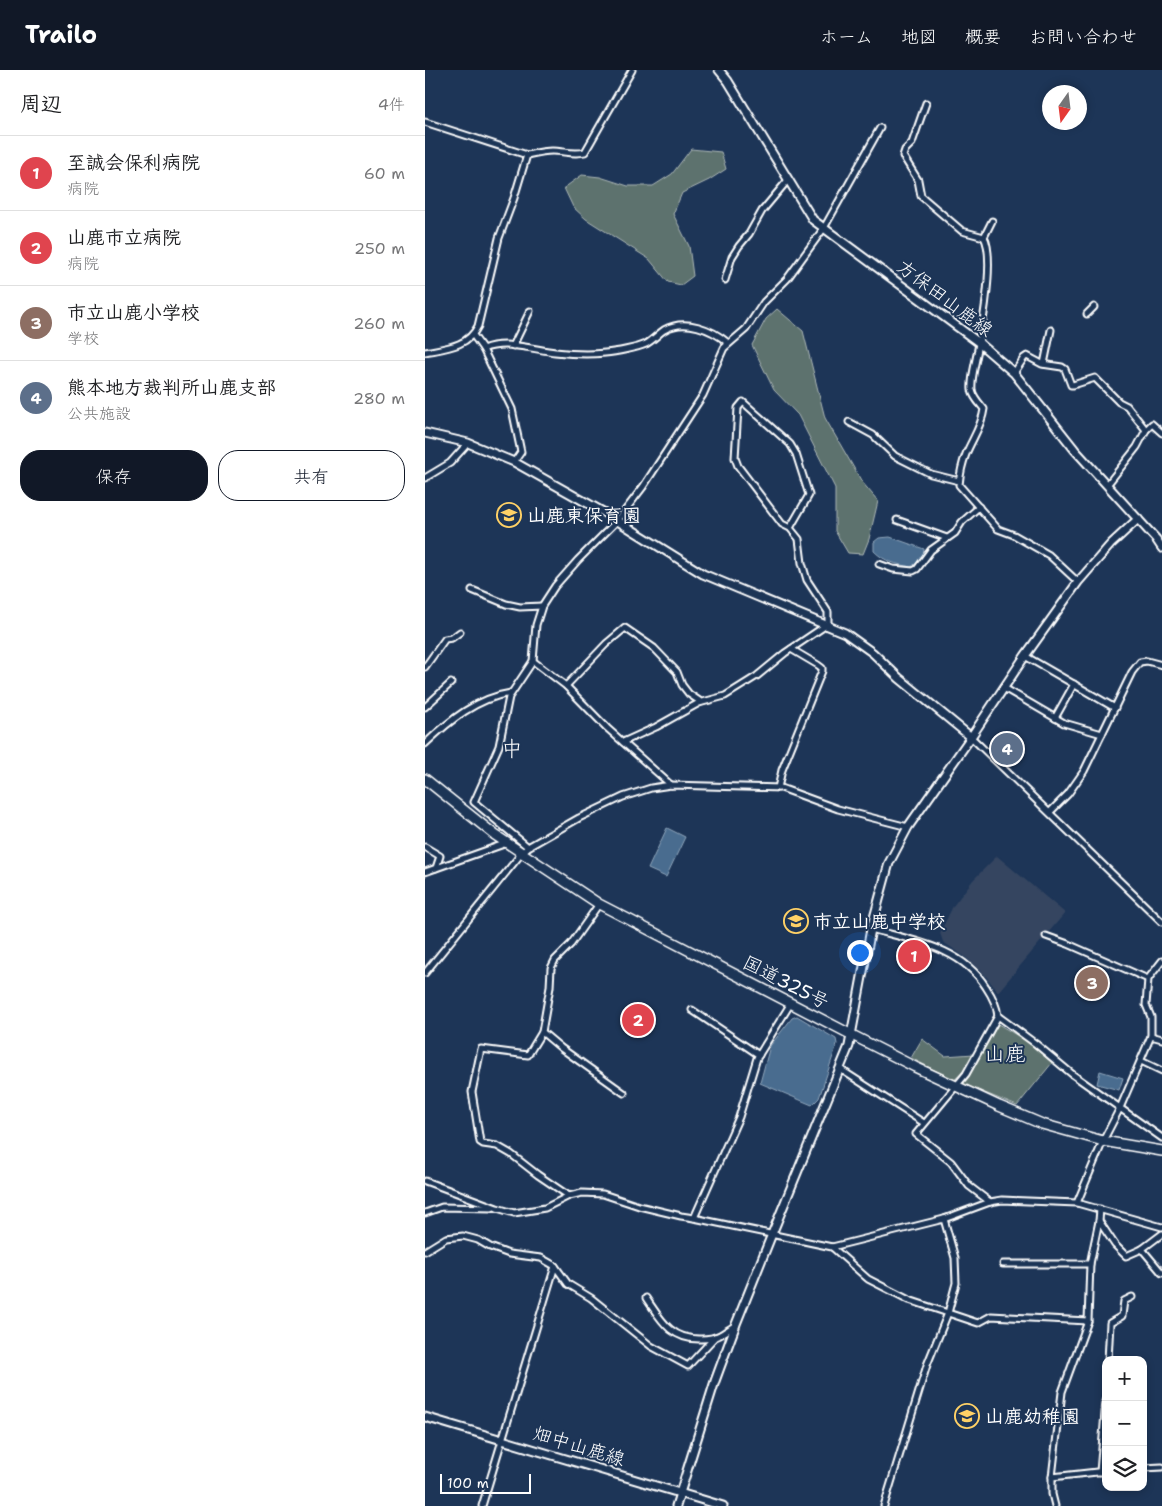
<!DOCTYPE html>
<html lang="ja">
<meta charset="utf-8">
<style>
body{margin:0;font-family:"Shantell Sans","Klee One",sans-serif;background:#f6f6f6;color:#202124}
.controls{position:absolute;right:15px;bottom:15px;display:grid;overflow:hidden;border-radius:10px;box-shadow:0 2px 8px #0003}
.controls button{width:45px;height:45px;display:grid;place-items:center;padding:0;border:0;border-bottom:1px solid #e0e0e0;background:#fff;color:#202124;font:25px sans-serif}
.compass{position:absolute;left:617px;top:15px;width:45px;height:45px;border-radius:50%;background:#fff;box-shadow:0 2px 8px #0003;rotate:194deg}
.scale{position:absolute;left:15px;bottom:12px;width:91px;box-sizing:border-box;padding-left:5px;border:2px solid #fff;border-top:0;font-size:14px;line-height:18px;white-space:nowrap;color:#fff;-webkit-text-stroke:4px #1d3557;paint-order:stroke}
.you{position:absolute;left:434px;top:882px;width:18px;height:18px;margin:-12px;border:4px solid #fff;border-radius:50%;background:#1a73e8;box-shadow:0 0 0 8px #1a73e833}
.badge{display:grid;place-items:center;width:32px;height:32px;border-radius:50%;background:#111827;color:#fff;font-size:16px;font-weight:700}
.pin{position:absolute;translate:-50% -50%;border:2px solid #fff;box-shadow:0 1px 5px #0006}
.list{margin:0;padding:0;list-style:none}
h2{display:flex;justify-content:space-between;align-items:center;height:65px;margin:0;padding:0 20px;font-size:21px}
h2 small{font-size:16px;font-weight:400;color:#757577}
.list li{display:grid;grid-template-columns:32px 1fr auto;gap:15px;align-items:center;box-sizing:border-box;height:75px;padding:0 20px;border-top:1px solid #e0e0e0}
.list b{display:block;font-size:19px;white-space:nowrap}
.list p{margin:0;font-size:16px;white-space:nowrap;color:#757577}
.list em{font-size:16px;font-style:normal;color:#757577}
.actions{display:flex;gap:10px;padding:15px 20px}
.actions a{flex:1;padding:11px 0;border:1px solid #111827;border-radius:20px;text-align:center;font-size:18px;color:#111827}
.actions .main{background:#111827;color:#fff}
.icon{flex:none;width:28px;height:28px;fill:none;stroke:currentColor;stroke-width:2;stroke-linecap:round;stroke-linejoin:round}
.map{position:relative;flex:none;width:737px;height:1436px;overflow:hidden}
header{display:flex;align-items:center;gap:30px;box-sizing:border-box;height:70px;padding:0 25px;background:#111827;color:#fff}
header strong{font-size:24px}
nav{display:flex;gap:28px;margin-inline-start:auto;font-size:18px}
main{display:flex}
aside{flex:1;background:#fff}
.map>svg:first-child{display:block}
.built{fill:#344560}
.green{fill:#5d726e;stroke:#aeb8b6}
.water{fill:#486c8f;stroke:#91a7bc}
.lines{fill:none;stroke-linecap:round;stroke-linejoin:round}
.street-casing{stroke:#fff;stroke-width:9}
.secondary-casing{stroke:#fff;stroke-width:11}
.highway-casing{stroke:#fff;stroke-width:12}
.street{stroke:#1d3557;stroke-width:5}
.secondary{stroke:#1d3557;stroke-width:7}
.highway{stroke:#1d3557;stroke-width:9}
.labels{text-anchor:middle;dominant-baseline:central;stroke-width:4;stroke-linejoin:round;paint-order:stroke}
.street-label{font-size:19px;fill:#fff;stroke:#1d3557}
.poi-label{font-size:19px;font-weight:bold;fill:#fff;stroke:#1d3557;text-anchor:start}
.quarter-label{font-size:21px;fill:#fff;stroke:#1d3557}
</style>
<header>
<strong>Trailo</strong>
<nav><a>ホーム</a><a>地図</a><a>概要</a><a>お問い合わせ</a></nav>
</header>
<main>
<aside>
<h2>周辺<small>4件</small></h2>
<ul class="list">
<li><span class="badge" style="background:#e0444e">1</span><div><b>至誠会保利病院</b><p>病院</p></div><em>60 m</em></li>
<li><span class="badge" style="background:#e0444e">2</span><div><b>山鹿市立病院</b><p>病院</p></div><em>250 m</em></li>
<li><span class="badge" style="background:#8d6e63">3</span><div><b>市立山鹿小学校</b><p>学校</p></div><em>260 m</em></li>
<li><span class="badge" style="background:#5c6f8a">4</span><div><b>熊本地方裁判所山鹿支部</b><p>公共施設</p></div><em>280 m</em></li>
</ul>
<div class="actions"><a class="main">保存</a><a>共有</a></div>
</aside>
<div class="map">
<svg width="737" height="1436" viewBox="0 0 737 1436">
<rect width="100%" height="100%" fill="#1d3557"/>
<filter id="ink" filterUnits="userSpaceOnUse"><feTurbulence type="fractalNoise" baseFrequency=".02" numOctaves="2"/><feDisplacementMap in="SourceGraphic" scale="10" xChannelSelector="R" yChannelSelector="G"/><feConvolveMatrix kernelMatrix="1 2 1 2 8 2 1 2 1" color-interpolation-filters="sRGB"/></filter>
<g filter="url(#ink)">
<path class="built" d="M572 786 640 843 573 922 559 904 539 886 518 872 515 863 528 836 548 810Z"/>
<g class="green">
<path d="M266 79 296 82 301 99 284 110 257 123 248 144 264 176 268 206 256 215 243 212 224 189 161 149 148 137 139 118 157 105 175 107 203 116H228L247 104Z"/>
<path d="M352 239 378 261 400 348 437 412 453 431 444 469 438 484 423 483 410 461V418L373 345 349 320 327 275 341 249Z"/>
<path d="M573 954 603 972 627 993 592 1036 536 1013 544 1006Z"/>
<path d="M497 969 520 986 549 984 539 1001 529 1010 486 988Z"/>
</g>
<g class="water">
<path d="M465 467 499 479C498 489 493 492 486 497 471 494 460 492 449 481V472L454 468Z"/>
<path d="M242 758 260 767 241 807 223 799Z"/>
<path d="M372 946 411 969 412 974 394 1028 387 1035 335 1013 345 976 367 948Z"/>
<path d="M675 1001 698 1008 694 1020 672 1014Z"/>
</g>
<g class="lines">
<defs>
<g id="street">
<path d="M501 33 487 73 480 80 478 86 493 110 496 126 537 161 559 167"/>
<path d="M0 52 102 85C111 83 118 81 127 81 139 81 148 85 160 82L207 0"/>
<path d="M559 167C571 188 556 264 551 289 549 299 546 310 547 320 548 327 555 334 559 339 557 356 547 369 541 384 537 394 535 404 534 415L573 459 589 465 624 485 653 512"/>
<path d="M559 167 567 151"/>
<path d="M300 210 307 187 314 176 324 164 337 141 363 110"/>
<path d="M662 244 669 237"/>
<path d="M48 265 58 279 87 339 96 382 89 392"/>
<path d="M88 276 105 241"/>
<path d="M58 279C80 270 107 279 130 282 146 284 164 285 180 283 191 282 212 278 221 274 228 270 233 264 239 260 260 248 287 259 303 273"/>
<path d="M0 282C20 278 43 277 53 256L74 168 89 128 102 85"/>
<path d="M619 294 626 260"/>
<path d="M589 303 599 288 602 286 617 294 637 297 640 299 646 315H648L670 308 694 332 702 336 721 360"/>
<path d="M424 352 448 365 470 386 506 404 534 411"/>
<path d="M0 408 25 393 43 373"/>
<path d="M682 415 712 377 721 360 727 354 737 363"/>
<path d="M472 450 522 468"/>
<path d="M454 494 468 499 488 501 492 499 506 480 530 463 537 452 554 437"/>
<path d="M47 520 81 534 95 537 117 536"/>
<path d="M600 586 690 638"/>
<path d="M108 591 141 616 182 658 246 715"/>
<path d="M0 597 20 569 27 568 35 562"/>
<path d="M141 616 181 574 200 558 229 578 252 602 257 615 264 624 276 632"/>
<path d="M579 618 639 653 677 664"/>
<path d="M0 637 26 613"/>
<path d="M630 648 649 614"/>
<path d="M546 667 737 852"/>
<path d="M198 672 231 657 274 633 300 626 332 606 360 583 403 554V542L382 510 377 493 374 469 365 458 384 425 371 384 365 374 318 332 313 338 310 388 313 396 357 454 365 458"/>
<path d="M0 674C25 650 52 628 86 623"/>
<path d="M353 718 357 700 397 601V598L393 595 366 579"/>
<path d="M625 742 643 724 659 701 707 602 715 592 722 591 737 595"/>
<path d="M0 777 15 786 11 798"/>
<path d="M103 777 49 732 74 676 84 627 108 591 111 555 117 536 130 516 153 490 192 451 218 417 278 325 299 278 321 259 339 232 362 209 399 158 455 58"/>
<path d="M0 802 82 773"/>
<path d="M174 834 146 874 130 890 126 898 125 917 117 962 136 978 199 1023"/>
<path d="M446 859C489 871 536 877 561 917 567 926 572 936 573 946L541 1004 491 1064 526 1092 544 1116 565 1132"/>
<path d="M621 866 643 874 723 909"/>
<path d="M0 903 96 784 103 777 154 748 198 727 226 718 246 715 356 718 413 739 483 757"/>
<path d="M267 940 334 985"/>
<path d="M573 946 611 974 647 1004 737 1068"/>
<path d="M117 962 103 985 56 979 47 1022 55 1072 58 1074 72 1076 86 1084 113 1105 144 1126"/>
<path d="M726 966 737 969"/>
<path d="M716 991 737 1001"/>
<path d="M415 999 499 1053"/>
<path d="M0 1111 72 1138 89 1143 120 1138 144 1126 157 1123 178 1124 214 1136 256 1146 269 1148 407 1177 519 1149 565 1132 577 1130 652 1133 737 1157"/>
<path d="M652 1133 678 1071 695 1038 726 966V947L721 935 723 909 737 891"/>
<path d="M0 1143 17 1137 67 1138"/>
<path d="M269 1148 314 1047 332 988 366 933"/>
<path d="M674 1151 690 1175 701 1186 717 1179 737 1164"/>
<path d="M407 1177 443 1209 484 1230 553 1253 566 1246 663 1251"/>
<path d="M717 1179 737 1203"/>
<path d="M0 1181 21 1168 38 1166 53 1170 65 1177 84 1184 116 1188 130 1196 143 1214 166 1228 226 1276 263 1296 290 1267"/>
<path d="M578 1194H665"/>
<path d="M221 1228C236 1250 246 1270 276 1269 282 1269 289 1268 295 1265 300 1262 306 1258 311 1255"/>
<path d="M683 1290 685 1253 697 1246 699 1231 707 1227"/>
<path d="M718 1398 737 1397"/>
<path d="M675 1402 681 1331"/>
<path d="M627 1407 681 1401"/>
<path d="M57 1436 130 1196"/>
<path d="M459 1436 502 1295 523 1243 531 1213 530 1188 519 1149"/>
<path d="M630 1436 627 1424V1407L637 1322 663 1251 665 1194 674 1151 675 1139"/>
</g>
<g id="secondary">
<path d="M294 0 303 11 388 150 553 272 589 303 650 380 731 469 737 478"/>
<path d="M0 363 43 373 89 392 180 443 278 504 420 563 448 583 474 608 546 667"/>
<path d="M0 1347 298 1436"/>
<path d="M251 1436 290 1311 311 1254 347 1164 424 976 446 859 464 793 483 757 546 667 600 586 653 512 686 474 713 449"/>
</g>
<path id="highway" d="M0 709 70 765 174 834 427 965 490 997 574 1036 617 1054 678 1071 737 1081"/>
</defs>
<use href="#street" class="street-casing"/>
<use href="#secondary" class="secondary-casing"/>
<use href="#highway" class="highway-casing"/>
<use href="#street" class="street"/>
<use href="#secondary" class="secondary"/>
<use href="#highway" class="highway"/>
</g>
</g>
<defs>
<symbol id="school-ring" viewBox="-11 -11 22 22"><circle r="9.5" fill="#1d3557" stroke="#ffd166" stroke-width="1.5"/><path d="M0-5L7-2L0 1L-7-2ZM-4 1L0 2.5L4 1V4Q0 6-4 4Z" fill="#ffd166"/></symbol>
</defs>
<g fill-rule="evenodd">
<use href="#school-ring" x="70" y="431" width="28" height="28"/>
<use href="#school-ring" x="357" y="837" width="28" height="28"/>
<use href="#school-ring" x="528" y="1332" width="28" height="28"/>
</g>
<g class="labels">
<g class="street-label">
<text transform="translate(520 228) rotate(37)">方保田山鹿線</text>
<text transform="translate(361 912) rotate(27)">国道325号</text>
<text transform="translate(154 1376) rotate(17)">畑中山鹿線</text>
</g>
<g class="poi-label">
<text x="102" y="445">山鹿東保育園</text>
<text x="388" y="851">市立山鹿中学校</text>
<text x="560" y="1346">山鹿幼稚園</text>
</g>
<g class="quarter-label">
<text x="87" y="679">中</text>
<text x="580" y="984">山鹿</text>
</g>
</g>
</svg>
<div class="controls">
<button>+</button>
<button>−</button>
<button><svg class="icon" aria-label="layers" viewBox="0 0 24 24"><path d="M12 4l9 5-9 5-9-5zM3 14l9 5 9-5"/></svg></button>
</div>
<svg class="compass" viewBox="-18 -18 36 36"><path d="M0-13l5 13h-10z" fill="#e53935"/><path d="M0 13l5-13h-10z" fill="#757577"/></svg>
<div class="scale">100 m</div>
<div class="you"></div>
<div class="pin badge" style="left:489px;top:886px;background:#e0444e">1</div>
<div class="pin badge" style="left:213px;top:950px;background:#e0444e">2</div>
<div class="pin badge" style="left:667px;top:913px;background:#8d6e63">3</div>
<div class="pin badge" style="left:582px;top:679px;background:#5c6f8a">4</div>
</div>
</main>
